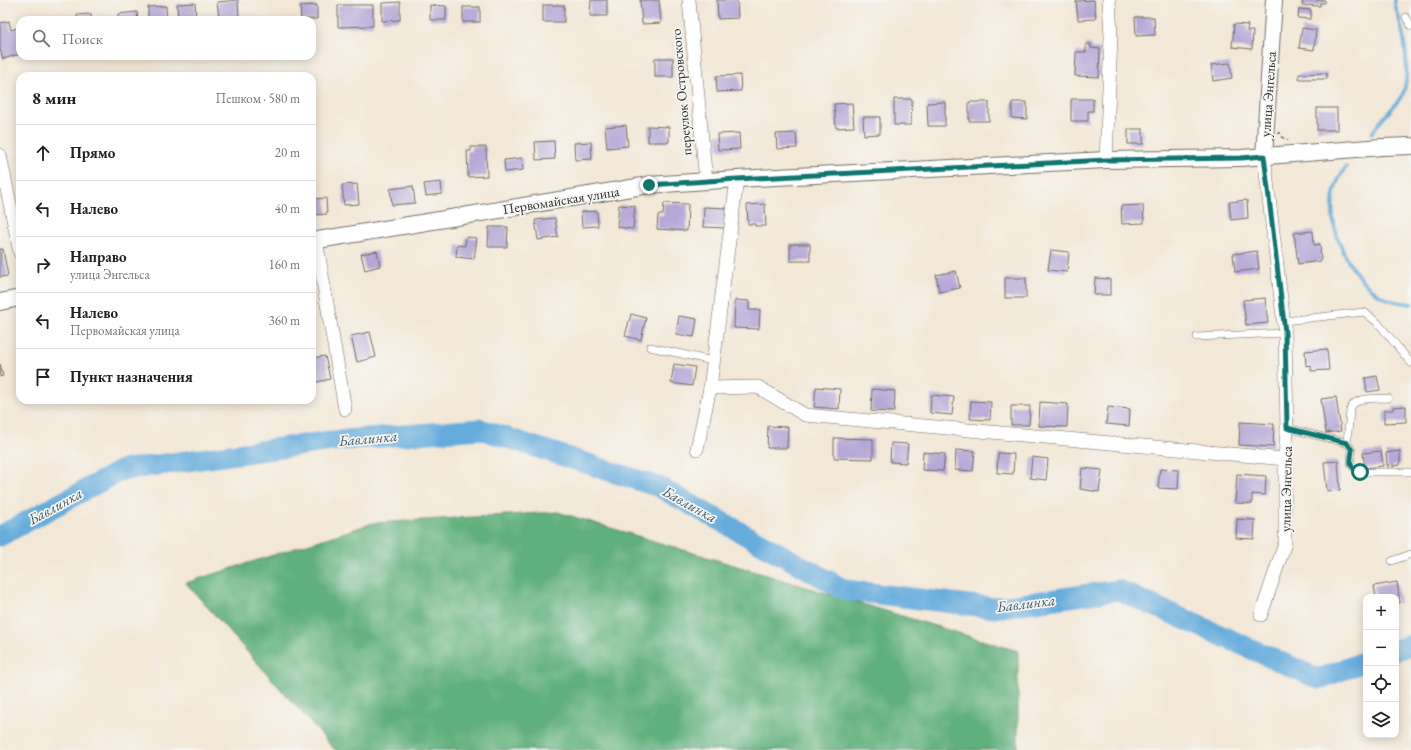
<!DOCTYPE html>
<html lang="ru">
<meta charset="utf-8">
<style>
body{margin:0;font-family:"EB Garamond",serif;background:#f6f6f6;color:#202124}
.controls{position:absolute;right:12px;bottom:12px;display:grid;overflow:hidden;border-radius:8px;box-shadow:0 2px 10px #0003}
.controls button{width:36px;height:36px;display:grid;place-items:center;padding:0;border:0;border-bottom:1px solid #e0e0e0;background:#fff;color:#202124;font:20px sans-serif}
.stop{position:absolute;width:12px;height:12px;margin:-9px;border:3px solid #0f766e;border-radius:50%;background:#fff}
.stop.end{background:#0f766e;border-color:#fff;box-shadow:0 1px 4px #0008}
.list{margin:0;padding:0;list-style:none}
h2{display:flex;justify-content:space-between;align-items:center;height:52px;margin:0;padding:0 16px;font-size:17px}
h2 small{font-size:13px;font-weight:400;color:#757577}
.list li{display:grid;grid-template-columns:26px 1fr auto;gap:12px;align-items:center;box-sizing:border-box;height:56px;padding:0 16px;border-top:1px solid #e0e0e0}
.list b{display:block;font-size:15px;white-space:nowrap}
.list p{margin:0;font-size:13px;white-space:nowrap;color:#757577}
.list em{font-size:13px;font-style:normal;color:#757577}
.icon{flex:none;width:22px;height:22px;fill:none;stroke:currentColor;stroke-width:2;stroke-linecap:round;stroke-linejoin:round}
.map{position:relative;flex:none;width:1411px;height:750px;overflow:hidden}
.search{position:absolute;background:#fff;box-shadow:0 2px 10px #0003;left:16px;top:16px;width:300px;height:44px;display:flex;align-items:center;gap:10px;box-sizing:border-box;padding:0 14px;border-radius:12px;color:#757577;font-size:15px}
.panel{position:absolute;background:#fff;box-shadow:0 2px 10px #0003;left:16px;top:72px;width:300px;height:332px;border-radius:12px}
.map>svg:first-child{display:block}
.forest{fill:#60b07b;stroke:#466e53}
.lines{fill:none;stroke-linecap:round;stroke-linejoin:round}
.stream{stroke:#65acdc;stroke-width:3.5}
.river{stroke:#65acdc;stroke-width:21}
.building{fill:#b5a7d7}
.service-casing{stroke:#716d66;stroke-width:8}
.minor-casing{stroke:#716d66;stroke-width:14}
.tertiary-casing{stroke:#716d66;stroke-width:18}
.path{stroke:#716d66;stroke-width:2;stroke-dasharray:3 3;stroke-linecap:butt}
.service{stroke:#fff;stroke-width:7}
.minor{stroke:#fff;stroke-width:13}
.tertiary{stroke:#fff;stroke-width:16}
.route{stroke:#0f766e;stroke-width:5}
.labels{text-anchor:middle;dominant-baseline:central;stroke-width:3.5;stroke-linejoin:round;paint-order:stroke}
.street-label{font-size:14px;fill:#2b2b2b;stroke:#f6f6f2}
.water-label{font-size:15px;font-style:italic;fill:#3f5869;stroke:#f6f6f2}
</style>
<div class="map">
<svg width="1411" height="750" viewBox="0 0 1411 750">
<rect width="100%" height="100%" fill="#f6f6f2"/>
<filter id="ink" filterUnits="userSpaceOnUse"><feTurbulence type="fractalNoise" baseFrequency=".025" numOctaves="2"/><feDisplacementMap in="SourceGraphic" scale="8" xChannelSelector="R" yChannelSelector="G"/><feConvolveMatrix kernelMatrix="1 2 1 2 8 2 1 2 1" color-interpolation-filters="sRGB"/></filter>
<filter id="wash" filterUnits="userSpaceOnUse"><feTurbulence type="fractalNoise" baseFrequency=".012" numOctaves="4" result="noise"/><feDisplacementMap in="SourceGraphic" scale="16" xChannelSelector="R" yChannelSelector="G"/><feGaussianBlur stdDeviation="0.9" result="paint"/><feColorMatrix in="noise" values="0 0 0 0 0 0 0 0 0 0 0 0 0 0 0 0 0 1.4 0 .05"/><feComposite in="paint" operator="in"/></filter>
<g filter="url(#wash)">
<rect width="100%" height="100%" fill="#f3e7d5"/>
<path class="forest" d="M558 512 1018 651V750H335L186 583 373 523Z"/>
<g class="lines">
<g class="stream">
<path d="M1372 133C1381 119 1394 108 1403 94 1411 71 1404 30 1395 6V0"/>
<path d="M1346 167C1341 174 1337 181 1335 189 1325 226 1348 274 1379 295 1389 301 1400 303 1411 304"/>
</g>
<g class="river">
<path d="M0 536 122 470 331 441 480 429 659 487 845 590 994 608 1118 590 1319 679 1366 661"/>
<path d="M1396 650 1411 645"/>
</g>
</g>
<g id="blocks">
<g class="building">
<path d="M238 0 239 16 219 17 217 2Z"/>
<path d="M591 0H607V16H590Z"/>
<path d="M640 0H659L661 23 642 24Z"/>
<path d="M717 0H737L738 18 718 19Z"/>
<path d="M1094 0 1096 19 1078 20 1076 1Z"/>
<path d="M1303 0H1325V3H1320V6L1302 5Z"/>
<path d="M400 2V20L382 21V3Z"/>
<path d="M195 3 196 19 178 20 177 4Z"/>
<path d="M317 5V19H301L300 6Z"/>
<path d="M338 5H373V26L338 27Z"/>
<path d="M430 5 446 6V20H430Z"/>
<rect x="543" y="5" width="21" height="17"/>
<path d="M166 6 167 20H148V7Z"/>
<rect x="463" y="7" width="17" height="15"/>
<path d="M1299 9 1311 10V19L1298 18Z"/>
<path d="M137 12 138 20H118V14Z"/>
<path d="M91 14V20H77V15Z"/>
<path d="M1135 17H1154L1155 35 1136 36Z"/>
<path d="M9 21 11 30 20 27V54L3 59 0 49V23Z"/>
<path d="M1234 24 1248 25 1247 31H1253L1252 49 1232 47Z"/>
<path d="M1302 28 1316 30 1314 50 1299 48Z"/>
<path d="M1086 44H1091V48L1100 49 1099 77 1075 76 1076 52H1086Z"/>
<rect x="655" y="58" width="18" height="19"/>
<path d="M1230 63 1232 78 1213 81 1211 65Z"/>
<path d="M1327 73V79H1299V74Z"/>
<path d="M740 75 741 91 717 92 716 76Z"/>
<path d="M894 99H912L911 125H894Z"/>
<path d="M1071 99H1093V111H1088V121H1071Z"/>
<path d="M945 102V126H928L927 103Z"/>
<rect x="969" y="102" width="20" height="19"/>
<path d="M1012 102H1027V119L1012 118Z"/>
<path d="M852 103 854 127 836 128 834 104Z"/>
<rect x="1317" y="108" width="20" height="22"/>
<path d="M863 117H880V134L864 135Z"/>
<path d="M626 125 628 146 607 148 605 127Z"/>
<path d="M648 126 669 127V142H648Z"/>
<rect x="1128" y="129" width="15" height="15"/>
<path d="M739 133 740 149 718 150 717 134Z"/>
<path d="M796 133 797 148 777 149 776 134Z"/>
<path d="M554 141 555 159 536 160 535 142Z"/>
<path d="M591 142 592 159 575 160 574 143Z"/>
<path d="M471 147H486L487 176 468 177 467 151H471Z"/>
<path d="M522 158 523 170 505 172 504 160Z"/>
<path d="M441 182 442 194 426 196 424 184Z"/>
<path d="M357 184 359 204 344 205 342 185Z"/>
<path d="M413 186 415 203 392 205 390 189Z"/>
<path d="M326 198 327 214 312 215V199Z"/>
<path d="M1247 200 1248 218 1231 220 1229 202Z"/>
<path d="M664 203 688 204 687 231 657 229 658 215H663Z"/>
<path d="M765 204 766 226H755V224H748L747 205Z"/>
<path d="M619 205 635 206 633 229 617 227Z"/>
<path d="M1143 205 1144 223 1122 224 1121 206Z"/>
<path d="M704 207 726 208 725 228 703 227Z"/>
<path d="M597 211 598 226 582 227 581 212Z"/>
<path d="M555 218 558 237 538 240 535 220Z"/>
<path d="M489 227H508L507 247H488Z"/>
<path d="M1313 231 1314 245 1320 244 1321 261 1298 264 1294 233Z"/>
<path d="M466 237 477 238 474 259 456 257 457 245 465 246Z"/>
<rect x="790" y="244" width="20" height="17"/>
<path d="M0 249H3L8 276 0 277Z"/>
<path d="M1051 250 1069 252 1067 272 1048 270Z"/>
<path d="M377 251 380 266 365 270 361 254Z"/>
<path d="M1257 251 1259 269 1235 272 1233 254Z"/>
<path d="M956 271 960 288 939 292 936 275Z"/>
<rect x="1005" y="278" width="21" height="20"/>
<path d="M1095 278 1110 279V295H1094Z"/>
<path d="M1265 298 1268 323 1246 325 1243 300Z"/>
<path d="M735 300 749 301V310H760L759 329 734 328Z"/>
<path d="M631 314 646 318 641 340 625 336Z"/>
<path d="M679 316 697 319 694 337 676 334Z"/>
<path d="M370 332 376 357 357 362 351 336Z"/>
<path d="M1327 349 1329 370 1311 371V365L1306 366 1305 351Z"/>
<path d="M325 356 330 379 312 383V358Z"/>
<path d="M0 364 3 376 0 377Z"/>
<path d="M674 364 695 367 692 386 671 383Z"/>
<path d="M1377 376 1380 390 1367 392 1365 378Z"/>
<path d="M816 387 840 389 839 409 814 407Z"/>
<path d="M872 389 895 391 894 412 871 411Z"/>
<path d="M931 395 954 397 952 415 930 413Z"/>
<path d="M1336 397 1341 431 1326 433 1321 399Z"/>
<path d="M971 401 991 402 990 420 970 419Z"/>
<path d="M1040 402 1068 404 1067 427 1039 426Z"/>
<path d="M1011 406H1030L1029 425H1011Z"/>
<path d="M1406 406V422L1384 423V410H1393V407Z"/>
<path d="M1108 407 1130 409 1129 426 1106 424Z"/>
<path d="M1240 422 1274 424 1273 447 1239 445Z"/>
<path d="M768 426 788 427 787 448H767Z"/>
<path d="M834 438 873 439V459L834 458Z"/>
<path d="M891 443 908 444 906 463 890 462Z"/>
<path d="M956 450 975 451 973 471 955 470Z"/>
<path d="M1381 451 1383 466 1365 468 1363 453Z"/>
<path d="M1400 451V465L1393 466V469H1388V464L1387 465 1386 453Z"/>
<path d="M923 452 945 454 943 471 922 470Z"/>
<path d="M998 453 1014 454 1013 474 997 473Z"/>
<path d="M1032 457 1048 459 1046 480 1030 478Z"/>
<path d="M1338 461 1340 490 1327 491 1324 462Z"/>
<path d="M1082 468 1102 470 1099 492 1080 489Z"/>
<path d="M1160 469 1179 470 1178 489 1158 488Z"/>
<path d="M1237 474 1266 476 1265 495 1252 494V504L1235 503Z"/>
<path d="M1237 519 1255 520 1254 539 1236 538Z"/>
<path d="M1397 582 1400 603H1396V597H1376L1374 586Z"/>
</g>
</g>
</g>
<g filter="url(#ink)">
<use href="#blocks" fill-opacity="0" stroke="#716d66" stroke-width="1"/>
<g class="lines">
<defs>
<g id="service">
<path d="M1406 17 1411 26"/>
<path d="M1284 321 1364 312 1378 323 1411 363"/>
<path d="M1197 337 1285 333"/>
<path d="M650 347 713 361"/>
<path d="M1287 428 1347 443 1352 450C1351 461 1348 467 1360 472H1411"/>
<path d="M1347 443 1350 410C1355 395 1376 399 1388 398"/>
<path d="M1392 561 1411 554"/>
</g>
<g id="minor">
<path d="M689 0 706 182"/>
<path d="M0 155 20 253"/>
<path d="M1106 160 1111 37 1109 0"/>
<path d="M316 240 345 409"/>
<path d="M710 388 758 387 805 415 1285 459"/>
<path d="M697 449 710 388 737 179"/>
<path d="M1261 615 1285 543V459L1287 428 1285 333 1264 156"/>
</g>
<g id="tertiary">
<path d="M1264 156 1274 0"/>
<path d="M312 241 649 185 737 179 1106 160 1241 158 1382 147 1411 146"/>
<path d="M0 302 20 298"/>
</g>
</defs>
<use href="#service" class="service-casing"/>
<use href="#minor" class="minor-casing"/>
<use href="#tertiary" class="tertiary-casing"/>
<path class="path" d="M1278 133H1280L1282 137 1288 140"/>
<use href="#service" class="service"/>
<use href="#minor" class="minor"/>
<use href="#tertiary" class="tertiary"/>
</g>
</g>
<g class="lines" filter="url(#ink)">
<path class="route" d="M649 185 737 179 1106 160 1241 158 1264 156 1285 332 1287 428 1347 443 1352 450C1351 461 1347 467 1360 472"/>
</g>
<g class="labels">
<g class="street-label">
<text transform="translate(681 92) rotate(-95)">переулок Островского</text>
<text transform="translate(1268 94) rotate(-86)">улица Энгельса</text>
<text transform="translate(561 200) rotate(-9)">Первомайская улица</text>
<text transform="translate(1286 489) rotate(-89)">улица Энгельса</text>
</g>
<g class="water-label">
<text transform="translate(368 438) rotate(-5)">Бавлинка</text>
<text transform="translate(690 504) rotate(29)">Бавлинка</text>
<text transform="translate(55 506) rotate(-29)">Бавлинка</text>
<text transform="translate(1026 603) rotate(-7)">Бавлинка</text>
</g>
</g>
</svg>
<div class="controls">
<button>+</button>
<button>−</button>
<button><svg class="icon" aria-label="locate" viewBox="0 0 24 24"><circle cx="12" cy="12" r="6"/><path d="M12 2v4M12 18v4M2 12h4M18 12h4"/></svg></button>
<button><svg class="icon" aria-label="layers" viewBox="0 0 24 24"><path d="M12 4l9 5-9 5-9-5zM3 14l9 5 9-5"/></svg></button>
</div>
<div class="stop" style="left:1360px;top:472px"></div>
<div class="stop end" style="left:649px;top:185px"></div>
<div class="search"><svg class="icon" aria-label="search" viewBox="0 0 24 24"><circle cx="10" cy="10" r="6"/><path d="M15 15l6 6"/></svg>Поиск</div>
<section class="panel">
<h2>8 мин<small>Пешком · 580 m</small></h2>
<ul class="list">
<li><svg class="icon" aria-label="ahead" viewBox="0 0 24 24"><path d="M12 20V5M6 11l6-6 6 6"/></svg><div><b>Прямо</b></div><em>20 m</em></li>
<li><svg class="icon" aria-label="left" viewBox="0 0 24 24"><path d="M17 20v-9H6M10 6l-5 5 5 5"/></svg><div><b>Налево</b></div><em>40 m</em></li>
<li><svg class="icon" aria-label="right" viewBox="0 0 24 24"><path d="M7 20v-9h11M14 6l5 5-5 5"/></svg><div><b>Направо</b><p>улица Энгельса</p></div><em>160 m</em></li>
<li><svg class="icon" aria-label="left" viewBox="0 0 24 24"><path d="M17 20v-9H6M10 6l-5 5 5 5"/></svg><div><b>Налево</b><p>Первомайская улица</p></div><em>360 m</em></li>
<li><svg class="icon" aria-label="arrive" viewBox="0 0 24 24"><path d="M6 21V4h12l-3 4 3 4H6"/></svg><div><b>Пункт назначения</b></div></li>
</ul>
</section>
</div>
